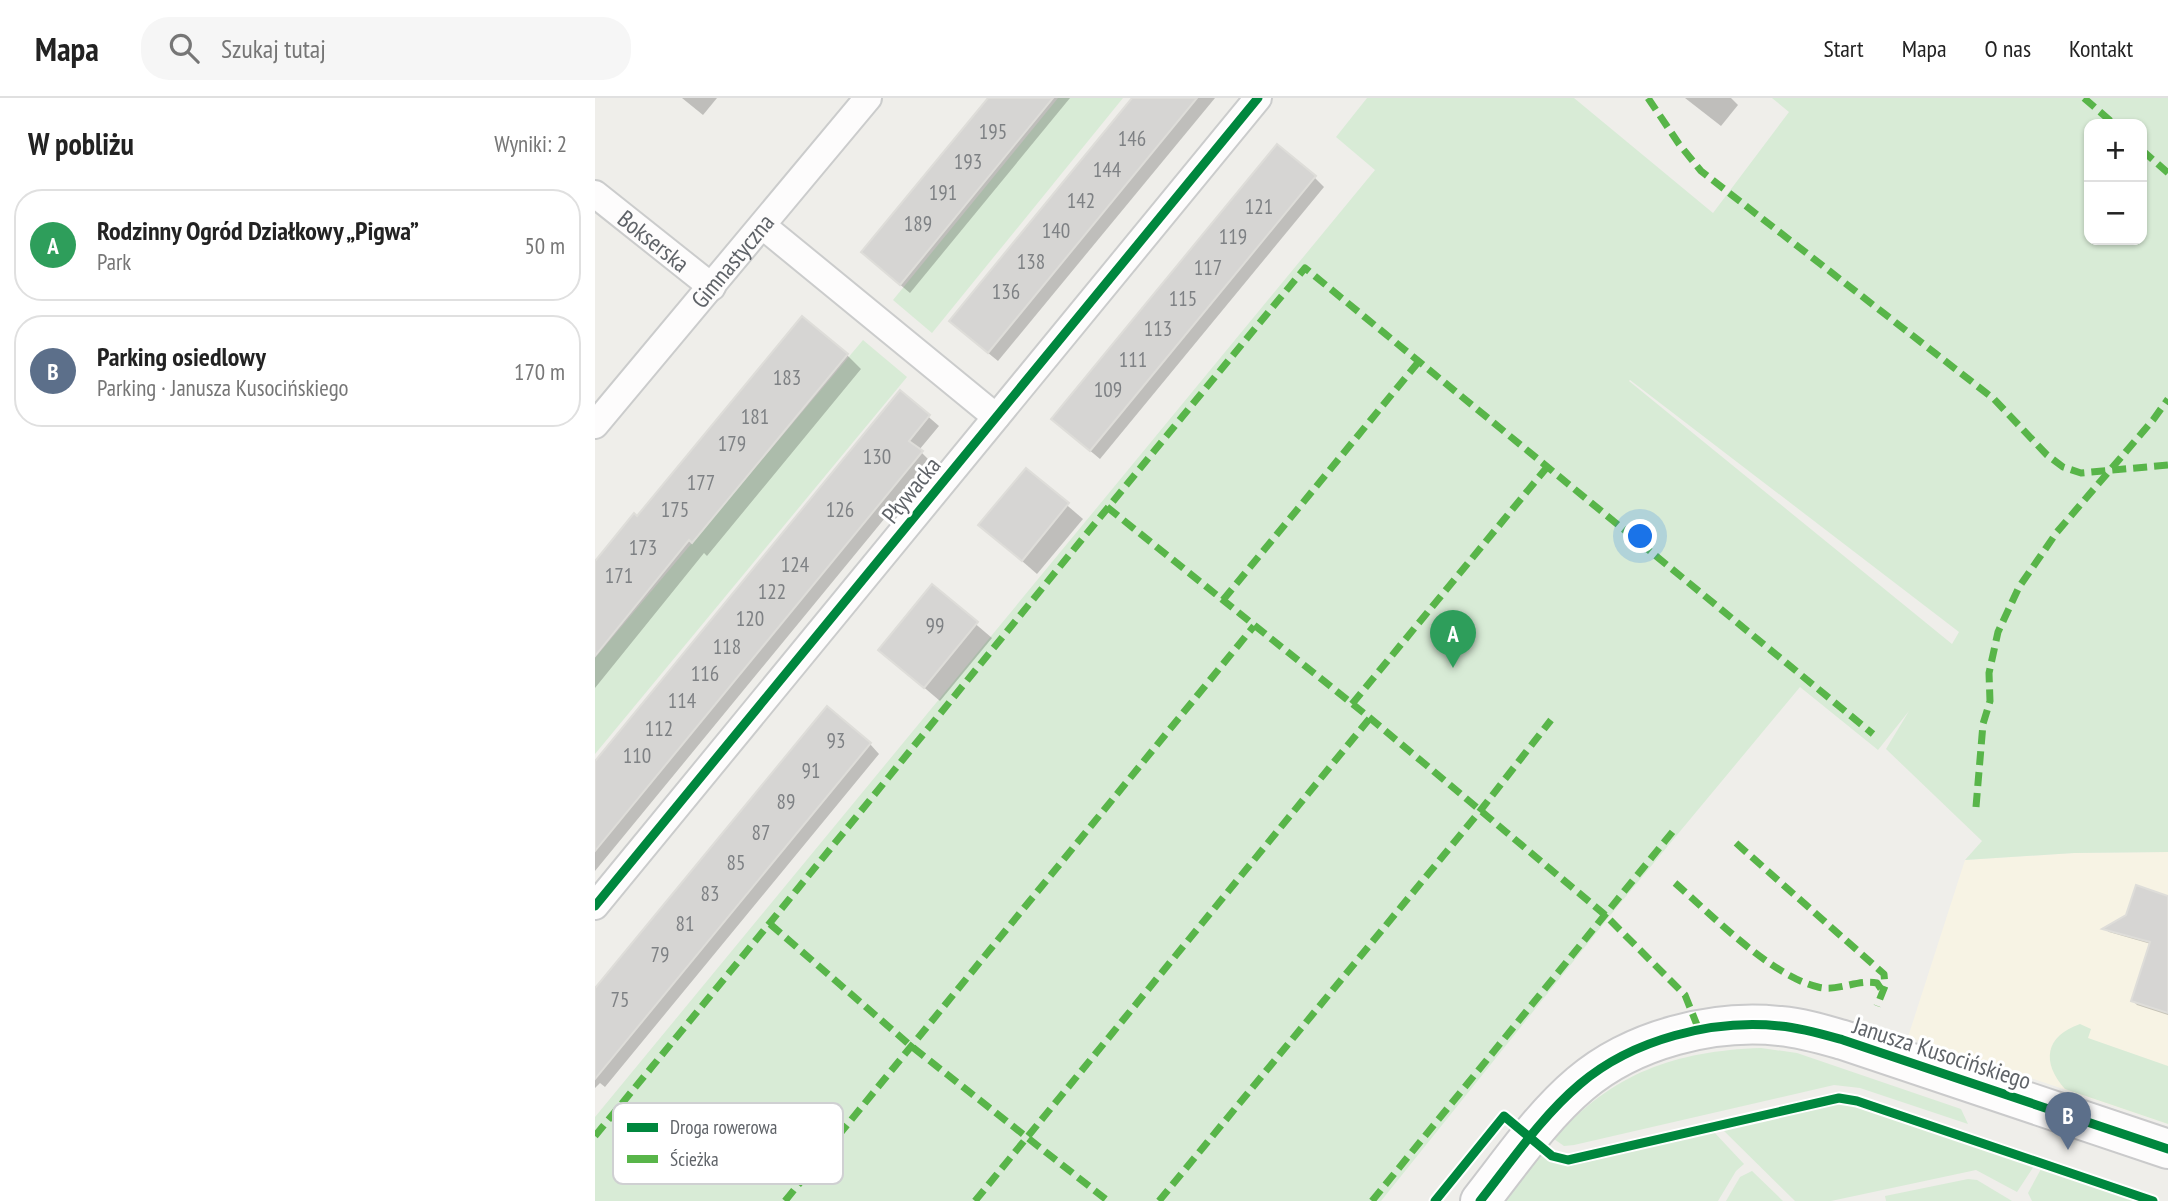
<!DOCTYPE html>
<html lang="pl">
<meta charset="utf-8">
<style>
body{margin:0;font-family:"PT Sans Narrow",sans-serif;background:#f6f6f6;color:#222}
.controls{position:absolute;right:21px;top:21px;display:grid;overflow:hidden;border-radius:14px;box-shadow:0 2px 5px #0004}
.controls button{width:63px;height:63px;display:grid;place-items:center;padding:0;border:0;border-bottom:2px solid #e0e0e0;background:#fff;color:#222;font:35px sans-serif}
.you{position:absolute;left:1046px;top:439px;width:24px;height:24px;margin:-18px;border:5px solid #fff;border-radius:50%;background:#1a73e8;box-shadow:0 0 0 10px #1a73e833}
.badge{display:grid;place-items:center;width:46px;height:46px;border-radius:50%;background:#d93025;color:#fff;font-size:23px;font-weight:700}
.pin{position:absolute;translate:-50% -58px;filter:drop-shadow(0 2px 4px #0008)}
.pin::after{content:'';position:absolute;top:37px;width:24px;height:21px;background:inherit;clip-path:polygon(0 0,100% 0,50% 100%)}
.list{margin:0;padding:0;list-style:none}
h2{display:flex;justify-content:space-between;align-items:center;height:91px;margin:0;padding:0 28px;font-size:30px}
h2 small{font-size:23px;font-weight:400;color:#767676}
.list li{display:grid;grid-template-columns:46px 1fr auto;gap:21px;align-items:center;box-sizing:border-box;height:112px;margin:0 14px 14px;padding:0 14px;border:2px solid #e0e0e0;border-radius:28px}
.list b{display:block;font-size:26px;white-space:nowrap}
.list p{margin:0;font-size:23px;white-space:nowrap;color:#767676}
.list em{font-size:23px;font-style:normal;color:#767676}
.icon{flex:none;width:38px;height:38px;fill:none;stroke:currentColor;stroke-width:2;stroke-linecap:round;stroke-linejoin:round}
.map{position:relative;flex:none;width:1573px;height:1103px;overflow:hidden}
header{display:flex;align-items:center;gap:42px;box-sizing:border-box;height:98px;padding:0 35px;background:#fff;border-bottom:2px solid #e0e0e0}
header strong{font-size:33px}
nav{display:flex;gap:38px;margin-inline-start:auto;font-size:24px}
.search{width:490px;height:63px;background:#f6f6f6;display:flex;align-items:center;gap:18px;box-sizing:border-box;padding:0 24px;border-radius:28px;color:#767676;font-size:26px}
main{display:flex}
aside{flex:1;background:#fff}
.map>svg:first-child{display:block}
.commercial{fill:#f7f3e4}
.green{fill:#d8ebd6;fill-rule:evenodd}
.shadow{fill:#0003}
.building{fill:#d6d5d3;stroke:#deddd9;stroke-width:2}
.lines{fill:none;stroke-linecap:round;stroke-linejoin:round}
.street-casing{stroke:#cbcccc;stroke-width:30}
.secondary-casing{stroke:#cacacb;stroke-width:42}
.street{stroke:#fdfcfc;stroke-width:26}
.secondary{stroke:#fdfcfc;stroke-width:38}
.quiet{stroke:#58b549;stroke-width:7;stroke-dasharray:14 7;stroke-linecap:butt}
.cycleway-casing{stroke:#fff;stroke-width:13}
.cycleway{stroke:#00873e;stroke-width:9}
.labels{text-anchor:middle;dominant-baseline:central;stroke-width:6;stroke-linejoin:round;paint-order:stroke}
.number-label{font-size:21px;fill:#7e8184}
.street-label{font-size:24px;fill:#5f6368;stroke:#fff}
.key{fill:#fff;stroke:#cfd0d2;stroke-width:2}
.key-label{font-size:19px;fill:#5f6368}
</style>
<header>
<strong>Mapa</strong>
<div class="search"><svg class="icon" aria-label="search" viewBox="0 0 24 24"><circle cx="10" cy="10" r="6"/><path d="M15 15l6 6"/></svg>Szukaj tutaj</div>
<nav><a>Start</a><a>Mapa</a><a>O nas</a><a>Kontakt</a></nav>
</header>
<main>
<aside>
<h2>W pobliżu<small>Wyniki: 2</small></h2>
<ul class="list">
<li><span class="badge" style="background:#2e9e5b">A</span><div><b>Rodzinny Ogród Działkowy „Pigwa”</b><p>Park</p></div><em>50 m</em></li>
<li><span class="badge" style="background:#5c6f8a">B</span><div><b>Parking osiedlowy</b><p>Parking · Janusza Kusocińskiego</p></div><em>170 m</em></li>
</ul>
</aside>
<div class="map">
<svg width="1573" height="1103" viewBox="0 0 1573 1103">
<rect width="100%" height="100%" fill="#efeeea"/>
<path class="commercial" d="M1573 754V1026L1313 939 1370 762 1479 755Z"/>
<g class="green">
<path d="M463 0H528L337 235 298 202Z"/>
<path d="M772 0H979L1118 115 1194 14 1177 0H1573V754L1479 755 1370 762 1387 743 1291 651 1314 613 1283 652 1205 589 1018 814 786 1103H0V1019L780 72 741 39ZM1494 26H1547V142H1494ZM1035 282 1364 534 1357 546 1034 283Z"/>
<path d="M268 242 312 279 0 656V560Z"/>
<path d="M1485 926 1496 931 1493 940 1573 968V1026L1470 991C1446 964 1450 938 1485 926Z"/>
<path d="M1166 950 1202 955 1366 1011 1373 1026 1265 990 1239 987 979 1047 969 1048 959 1041C1017 975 1080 953 1166 950Z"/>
<path d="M1243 1005 1261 1008 1439 1068 1422 1094 1381 1072 1236 1103H1200L1127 1031Z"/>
<path d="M1118 1033 1149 1066 1141 1073 1123 1103H910L911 1095 946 1056 961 1065H982Z"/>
<path d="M1446 1071 1542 1103H1437L1433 1095Z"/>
<path d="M1157 1073 1188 1103H1131L1145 1079Z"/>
<path d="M1373 1081 1382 1082 1417 1103H1291L1290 1098Z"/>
</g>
<g class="shadow">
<path d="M87 0H122L108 17Z"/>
<path d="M395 0H475L315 195 278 164Z"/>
<path d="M539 0H620L403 263 366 233Z"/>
<path d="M1090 0H1136L1143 7 1126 28Z"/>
<path d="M719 79 729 89 505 361 468 330Z"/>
<path d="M252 257 266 271 112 458 109 455 0 590V466Z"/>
<path d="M306 295 344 328 324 352 336 364 0 773V666Z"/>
<path d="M431 372 488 421 442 476 386 427Z"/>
<path d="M337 489 397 540 345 603 285 552Z"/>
<path d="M275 646 284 656 10 989 5 985 0 990V893Z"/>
<path d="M1573 799V917L1542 907 1538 903 1556 846 1514 834 1510 831Z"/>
</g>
<g class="building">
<path d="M393 0H458L305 187 266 154Z"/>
<path d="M537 0H602L393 255 354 223Z"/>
<path d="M682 46 721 78 495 353 456 321Z"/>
<path d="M207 218 253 256 97 445 94 442 0 558V463L39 415 42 418Z"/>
<path d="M305 292 335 317 314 343 328 353 0 753V663Z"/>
<path d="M431 370 474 405 427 463 383 427Z"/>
<path d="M337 486 383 524 329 590 283 552Z"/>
<path d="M232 608 276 645 0 981V890Z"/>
<path d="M1541 787 1573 798V915L1536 903 1555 844 1507 831 1531 817Z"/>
</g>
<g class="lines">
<defs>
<g id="street">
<path id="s1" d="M0 96 117 189"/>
<path d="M168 128 401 319"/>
<path id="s2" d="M0 327 273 0"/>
<path d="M0 808 663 0"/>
</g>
<path id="secondary" d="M885 1103C916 1064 946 1019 985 986 1038 941 1118 921 1185 928 1207 930 1227 936 1248 942L1573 1051"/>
</defs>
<use href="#street" class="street-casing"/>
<use href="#secondary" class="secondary-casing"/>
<use href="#street" class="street"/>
<use href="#secondary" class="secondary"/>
<g class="quiet">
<path d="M1053 0 1084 46 1106 73 1399 301 1452 357 1468 369 1486 375 1573 367"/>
<path d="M1489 0 1519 26"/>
<path d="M1547 52 1573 75"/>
<path d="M512 409 775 620 1009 816 1090 897 1104 932"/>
<path d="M628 502 825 262"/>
<path d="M757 606 953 368"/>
<path d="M1381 709 1388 626 1395 603 1394 575 1403 534 1424 489 1462 434 1558 322 1573 301"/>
<path d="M1141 745 1289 876 1290 888 1282 908"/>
<path d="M1080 785C1117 817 1176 878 1223 889 1243 894 1262 881 1282 885L1288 894"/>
<path d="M175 826 316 948 513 1103"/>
<path d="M0 1038C238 750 471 458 710 170L1278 636"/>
<path d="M190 1103 659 528"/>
<path d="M380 1103 775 620"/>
<path d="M564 1103 885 713 956 622"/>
<path d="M777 1103 1079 732"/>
</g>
<defs>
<g id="cycleway">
<path d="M0 808 663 0"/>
<path d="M840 1103 909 1018 957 1058 973 1062 1244 1000 1262 1003 1558 1103"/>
<path d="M885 1103C916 1064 946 1019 985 986 1038 941 1118 921 1185 928 1207 930 1227 936 1248 942L1573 1051"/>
</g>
</defs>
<use href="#cycleway" class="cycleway-casing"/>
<use href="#cycleway" class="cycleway"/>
</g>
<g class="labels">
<g class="number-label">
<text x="398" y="33">195</text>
<text x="537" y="40">146</text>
<text x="373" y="63">193</text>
<text x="512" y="71">144</text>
<text x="348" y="94">191</text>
<text x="486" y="102">142</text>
<text x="664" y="108">121</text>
<text x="323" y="125">189</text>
<text x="461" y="132">140</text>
<text x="638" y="138">119</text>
<text x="436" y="163">138</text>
<text x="613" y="169">117</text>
<text x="411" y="193">136</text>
<text x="588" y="200">115</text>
<text x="563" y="230">113</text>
<text x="538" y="261">111</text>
<text x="192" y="279">183</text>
<text x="513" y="291">109</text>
<text x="160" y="318">181</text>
<text x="137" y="345">179</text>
<text x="282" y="358">130</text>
<text x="106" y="384">177</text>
<text x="80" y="411">175</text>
<text x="245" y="411">126</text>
<text x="48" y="449">173</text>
<text x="200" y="466">124</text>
<text x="24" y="477">171</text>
<text x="177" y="493">122</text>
<text x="155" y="520">120</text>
<text x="340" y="527">99</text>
<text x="132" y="548">118</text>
<text x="110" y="575">116</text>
<text x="87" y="602">114</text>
<text x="64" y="630">112</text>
<text x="241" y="642">93</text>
<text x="42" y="657">110</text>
<text x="216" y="672">91</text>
<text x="191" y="703">89</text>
<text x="166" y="734">87</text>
<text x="141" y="764">85</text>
<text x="115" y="795">83</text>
<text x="90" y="825">81</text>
<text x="65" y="856">79</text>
<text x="25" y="901">75</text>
</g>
<g class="street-label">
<text stroke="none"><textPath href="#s1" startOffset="75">Bokserska</textPath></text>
<text stroke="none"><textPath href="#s2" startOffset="214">Gimnastyczna</textPath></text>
<text transform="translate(316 392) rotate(-51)">Pływacka</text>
<text transform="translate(1347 955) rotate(18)">Janusza Kusocińskiego</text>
</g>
</g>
<rect x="18" y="1005" width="230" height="81" rx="10" class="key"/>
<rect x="32" y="1025" width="31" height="9" fill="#00873e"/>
<rect x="32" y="1057" width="31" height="8" fill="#58b549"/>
<g class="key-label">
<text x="75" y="1036">Droga rowerowa</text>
<text x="75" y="1068">Ścieżka</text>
</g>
</svg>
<div class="controls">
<button>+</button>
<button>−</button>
</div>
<div class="you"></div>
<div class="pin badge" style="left:858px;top:570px;background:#2e9e5b">A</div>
<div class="pin badge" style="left:1473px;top:1052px;background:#5c6f8a">B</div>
</div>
</main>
